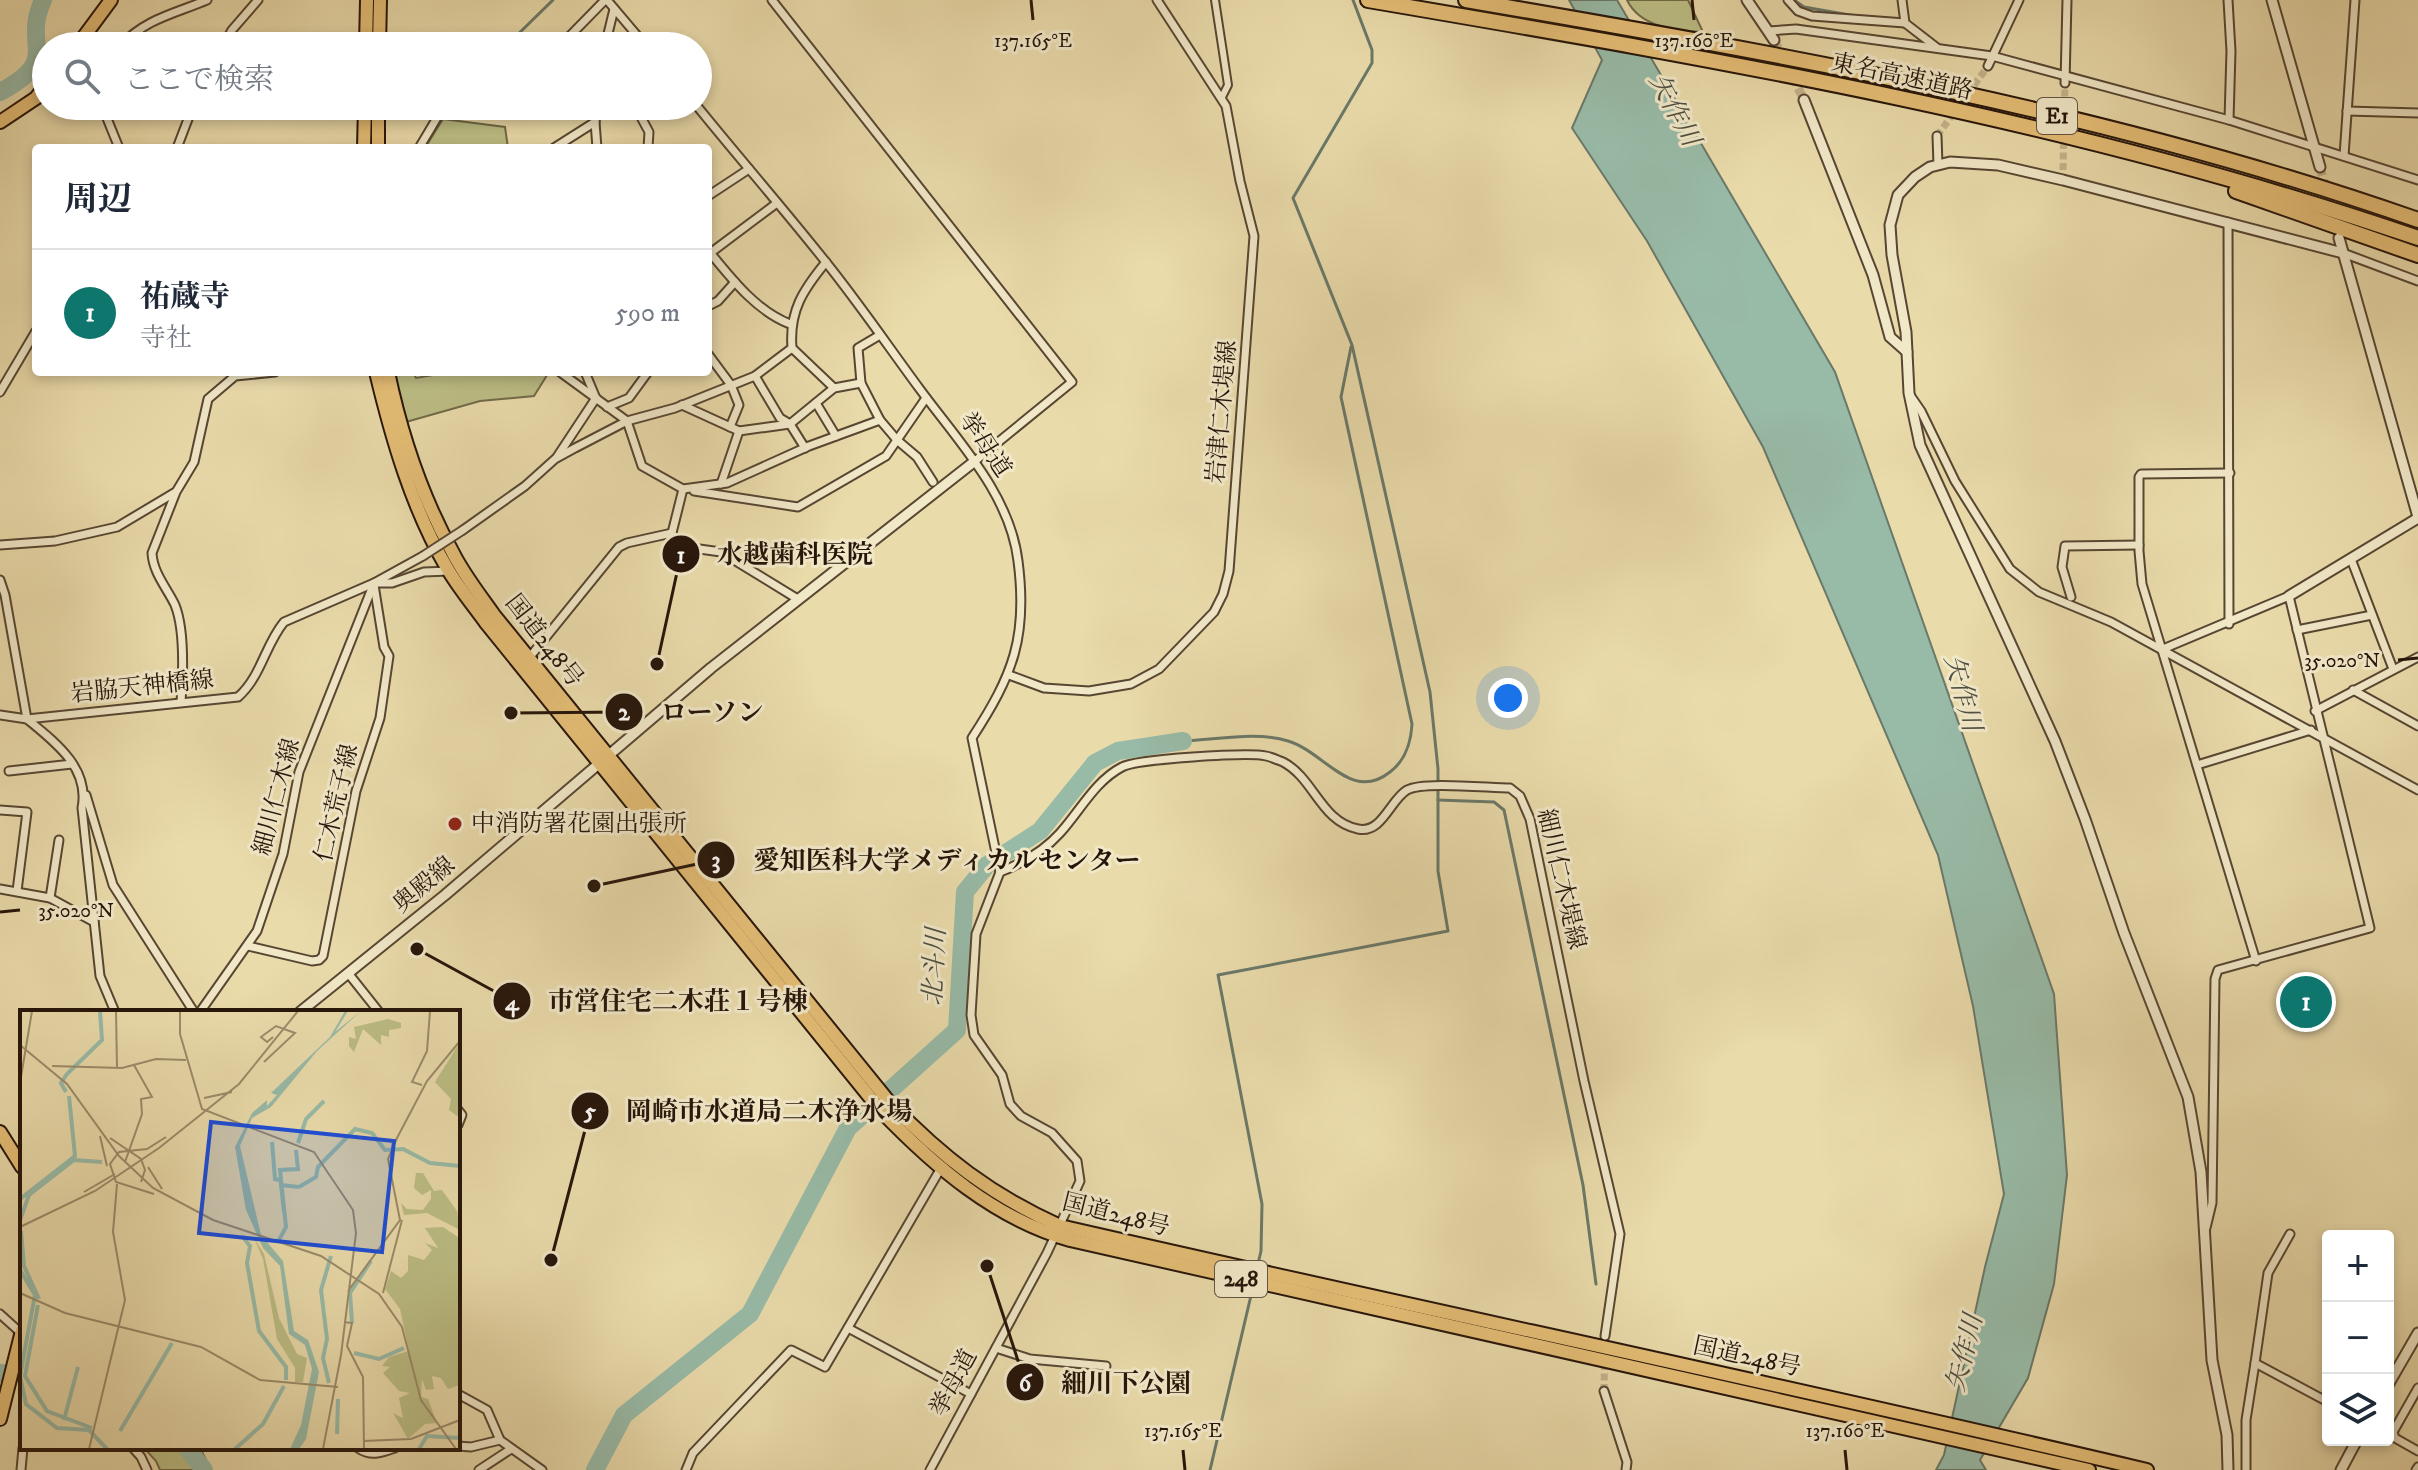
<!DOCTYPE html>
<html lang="ja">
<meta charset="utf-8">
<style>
body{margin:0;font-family:"IM FELL DW Pica","Noto Serif JP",serif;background:#f2f2f3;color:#1f2937}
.controls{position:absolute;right:24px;bottom:24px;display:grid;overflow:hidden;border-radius:8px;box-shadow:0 4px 12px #0003}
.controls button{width:72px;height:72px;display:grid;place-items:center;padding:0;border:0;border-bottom:2px solid #e0e1e3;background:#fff;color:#1f2937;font:40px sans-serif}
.you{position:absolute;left:1508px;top:698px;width:28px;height:28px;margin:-20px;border:6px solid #fff;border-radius:50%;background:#1a73e8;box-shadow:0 0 0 12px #1a73e833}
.badge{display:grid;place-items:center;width:52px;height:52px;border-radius:50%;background:#0f766e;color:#fff;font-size:26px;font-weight:700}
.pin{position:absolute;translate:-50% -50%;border:4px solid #fff;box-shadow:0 2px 8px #0006}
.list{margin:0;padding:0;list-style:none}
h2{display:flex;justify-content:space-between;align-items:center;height:104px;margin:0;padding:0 32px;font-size:34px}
h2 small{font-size:26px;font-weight:400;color:#747a83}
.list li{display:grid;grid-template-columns:52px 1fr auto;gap:24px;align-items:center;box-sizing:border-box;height:128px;padding:0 32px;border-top:2px solid #e0e1e3}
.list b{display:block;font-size:30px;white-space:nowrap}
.list p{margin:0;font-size:26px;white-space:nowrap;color:#747a83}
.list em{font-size:26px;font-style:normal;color:#747a83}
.icon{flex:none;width:44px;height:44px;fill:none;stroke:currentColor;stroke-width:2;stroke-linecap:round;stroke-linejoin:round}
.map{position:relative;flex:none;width:2418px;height:1470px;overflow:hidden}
.search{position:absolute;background:#fff;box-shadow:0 4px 12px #0003;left:32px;top:32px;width:680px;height:88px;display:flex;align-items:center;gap:20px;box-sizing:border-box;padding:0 28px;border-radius:44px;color:#747a83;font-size:30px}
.panel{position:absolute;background:#fff;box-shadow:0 4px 12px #0003;left:32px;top:144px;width:680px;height:232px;border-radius:8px}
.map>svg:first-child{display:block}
.green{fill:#bcbe85;stroke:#716a48;stroke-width:2}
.water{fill:#98bba8;stroke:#6a7969;stroke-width:2}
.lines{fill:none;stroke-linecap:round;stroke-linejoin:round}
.stream{stroke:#6a7969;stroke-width:3}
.river{stroke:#98bba8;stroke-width:18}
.minor-tunnel{stroke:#c3b38b;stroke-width:7;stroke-dasharray:7 3.5;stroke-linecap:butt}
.tertiary-tunnel{stroke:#c3b38b;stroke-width:9;stroke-dasharray:9 4.5;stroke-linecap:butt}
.pedestrian-casing{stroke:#574632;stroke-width:10}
.minor-casing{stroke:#574632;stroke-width:11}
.tertiary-casing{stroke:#574632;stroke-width:13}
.primary-casing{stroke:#26150a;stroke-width:16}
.trunk-casing{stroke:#26150a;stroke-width:16}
.motorway-casing{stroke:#26150a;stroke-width:18}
.pedestrian{stroke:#f1e8c8;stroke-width:6}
.minor{stroke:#f1e8c8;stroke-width:7}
.tertiary{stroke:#f1e8c8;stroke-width:9}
.primary{stroke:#e5be76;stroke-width:12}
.trunk{stroke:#e5be76;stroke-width:12}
.motorway{stroke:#e5be76;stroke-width:14}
.minor-bridge-casing{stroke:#574632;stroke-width:11;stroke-linecap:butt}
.minor-bridge{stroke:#f1e8c8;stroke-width:7}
.ticks{fill:none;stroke:#26150a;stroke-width:3}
.poi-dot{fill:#8f2418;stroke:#f1e8c8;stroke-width:3}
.labels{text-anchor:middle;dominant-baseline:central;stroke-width:6;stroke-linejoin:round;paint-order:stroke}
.shield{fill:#f1e8c8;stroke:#635443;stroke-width:2}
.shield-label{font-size:22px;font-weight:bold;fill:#26150a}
.street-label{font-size:24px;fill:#26150a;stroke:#f1e8c8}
.poi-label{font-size:24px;fill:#26150a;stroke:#f1e8c8;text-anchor:start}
.water-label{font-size:26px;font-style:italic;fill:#4e4f41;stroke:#f1e8c8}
.inset-river{fill:none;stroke:#98bba8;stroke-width:4}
.inset-road{fill:none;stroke:#9c8c6b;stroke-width:2}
.view{fill:#1d4ed8;fill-opacity:0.15;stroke:#1d4ed8;stroke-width:4}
.inset-edge{fill:none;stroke:#26150a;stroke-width:4}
.ticks-label{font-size:20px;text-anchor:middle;fill:#26150a;stroke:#f1e8c8;stroke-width:6;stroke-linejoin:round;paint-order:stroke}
.leader{fill:none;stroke:#26150a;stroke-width:3}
.callout-dot{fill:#26150a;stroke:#f1e8c8;stroke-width:3}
.mark-label{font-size:24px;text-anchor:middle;font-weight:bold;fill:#fff}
.callout-label{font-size:26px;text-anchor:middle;font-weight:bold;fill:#26150a;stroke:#f1e8c8;stroke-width:6;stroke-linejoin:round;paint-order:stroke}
</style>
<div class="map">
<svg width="2418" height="1470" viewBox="0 0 2418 1470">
<rect width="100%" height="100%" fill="#eadbab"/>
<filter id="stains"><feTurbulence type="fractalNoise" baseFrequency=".0025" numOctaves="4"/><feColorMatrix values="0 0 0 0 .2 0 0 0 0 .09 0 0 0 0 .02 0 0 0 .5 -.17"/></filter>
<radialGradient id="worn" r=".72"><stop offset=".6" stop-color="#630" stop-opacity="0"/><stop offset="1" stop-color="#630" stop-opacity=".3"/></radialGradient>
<g class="green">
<path d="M1627 0H1688L1703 32C1675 31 1640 27 1627 0Z"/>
<path d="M443 119 505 127 508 148H425Z"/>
<path d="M393 372H413L416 378 451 372H549L534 396 480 401 406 422Z"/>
<path d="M144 1448H203L201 1450 211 1470H160L156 1461Z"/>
</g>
<path class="water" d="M1569 0H1617L1835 372 2054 994 2067 1175 2054 1284 2028 1378 1980 1460 1986 1470H1936L1944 1455 1985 1267 2004 1194 1973 1006 1938 855 1763 447 1647 241 1572 128 1602 60Z"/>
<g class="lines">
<g class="stream">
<path d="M1794 0 1804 7 1855 16"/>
<path d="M509 43 553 0"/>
<path d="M1183 741C1216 740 1256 731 1288 741 1325 752 1351 803 1390 772 1406 760 1411 742 1412 724L1341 397 1351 347"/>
<path d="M1438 800 1494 802 1504 810 1583 1185 1596 1284"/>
<path d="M1257 1268 1261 1251 1262 1204 1218 975 1448 931 1438 871V769L1430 692 1352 345 1293 198 1372 63V50L1353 0"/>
<path d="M1210 1470 1253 1287"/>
</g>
<g class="river">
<path d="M0 92C63 58 21 48 43 0"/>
<path d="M0 1373 22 1374"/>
<path d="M187 1448 204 1470"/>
<path d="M595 1470 624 1415 750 1314 848 1128 957 1030 965 892 987 865 1040 831 1095 763 1118 751 1183 741"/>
</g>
<g class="minor-tunnel">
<path d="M1937 136 1988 66"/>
<path d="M2063 170 2065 83"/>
<path d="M1604 1391 1605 1336"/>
</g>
<g class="tertiary-tunnel">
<path d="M1774 40 1804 100"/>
<path d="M2320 167 2332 212"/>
</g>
<defs>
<path id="pedestrian" d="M1215 0 1228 85 1222 97"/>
<g id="minor">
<path d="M607 0 646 46"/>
<path d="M772 0 1072 382 975 461"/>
<path d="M1788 0 1798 11 1812 16 1905 23"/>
<path d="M1902 0 1905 23 1936 47"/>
<path d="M2228 0 2231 51 2229 120"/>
<path d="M1768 31 1796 29 1992 56 2229 120 2418 180"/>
<path d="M120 46C147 18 174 14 207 0"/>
<path d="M223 46 232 30 258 0"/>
<path d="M560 46 605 0"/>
<path d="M605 46 614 9"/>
<path d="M1988 66 2019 0"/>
<path d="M2065 83 2067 0"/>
<path d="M102 106 119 148"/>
<path d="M635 106 649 132 648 148"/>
<path d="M697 106C739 158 783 208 825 261 858 302 888 346 919 388 957 440 1010 494 1018 561 1028 637 1013 675 972 738L1000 872"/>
<path d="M2347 111 2418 113"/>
<path d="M595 122 597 148"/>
<path d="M1937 136 1938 165"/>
<path d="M177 148 193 106"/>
<path d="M419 148 444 106"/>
<path d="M554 148 595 122 597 106"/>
<path d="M2344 156 2355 0"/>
<path d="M708 196 749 169"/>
<path d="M2228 222 2229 624"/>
<path d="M708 250C731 278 756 311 790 324"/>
<path d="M2343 253 2418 281"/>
<path d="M709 254 777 203"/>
<path d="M708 306 718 301 735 282"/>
<path d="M792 348 834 388"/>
<path d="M708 354 731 385 739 405 730 427"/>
<path d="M560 372 627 421 642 466 683 489 672 533 678 546 721 552 796 598"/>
<path d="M585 372 595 396"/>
<path d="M755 376 780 418 790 424 805 448"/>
<path d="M0 392 36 331"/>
<path d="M1910 395 1921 411 1955 481 2010 569 2039 592 2111 622 2418 790"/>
<path d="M816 403 836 436"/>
<path d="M682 405 739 431 790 424 834 388 861 383"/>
<path d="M607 407 629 398 648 372"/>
<path d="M880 420 861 383 858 348 880 335"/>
<path d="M557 457 596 398"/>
<path d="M2230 473 2141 474 2139 477V551L2142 584 2256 961"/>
<path d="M721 484 739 431"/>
<path d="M683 489 727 483 809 446 880 420 897 440 917 457 933 482"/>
<path d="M694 491 798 507 886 456 926 398"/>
<path d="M463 530 525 486 555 459 575 448 627 421 675 408 755 376 792 348C789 311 803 290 826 262"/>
<path d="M0 545 55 541 117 527 174 493"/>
<path d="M2351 559 2393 669"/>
<path d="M0 580 5 595 27 719"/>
<path d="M376 583H392L424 572 449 571"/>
<path d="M2071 597 2062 567 2065 546 2139 545"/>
<path d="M2297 630 2372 615"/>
<path d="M2163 649 2289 596 2370 928 2218 970 2215 979 2212 1203 2206 1228"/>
<path d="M529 658 619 547 627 543 672 533"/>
<path d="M1009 675 1044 688 1089 691 1131 684 1159 669 1214 612 1223 594 1229 571 1254 236 1240 181 1226 106 1157 0"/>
<path d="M2353 690 2418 726"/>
<path d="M181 702C183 675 185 630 175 605 167 588 153 573 152 553L176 492 194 462 208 399 235 376 275 372"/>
<path d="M2315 711 2418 657"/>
<path d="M0 715 27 719 238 697C261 677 265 645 284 622L374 583 423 556"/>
<path d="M27 719C55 742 90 768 82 808L100 976 115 1012"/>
<path d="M2197 765 2311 730"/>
<path d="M9 771 72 764"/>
<path d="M86 795 113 885 194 1012"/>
<path d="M0 810 27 812 17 891"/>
<path d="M1000 872C1023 863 1043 852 1060 833 1080 811 1095 781 1122 767 1137 759 1248 752 1266 756 1271 757 1278 760 1283 762 1314 778 1321 822 1358 829 1382 834 1390 800 1407 790 1423 781 1489 788 1510 788L1520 796 1530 819 1584 1081 1620 1234 1605 1336"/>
<path d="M0 889 50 898 94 922"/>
<path d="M50 898 59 840"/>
<path d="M248 946 312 961 319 960 323 956 356 791 380 718 389 656 384 647 374 585"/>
<path d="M348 973 379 1012"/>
<path d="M200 1012 257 931 283 854 299 772 374 583"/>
<path d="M458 1110 462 1115 458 1125"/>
<path d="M2290 1234 2268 1273 2255 1363 2328 1402"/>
<path d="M0 1314 21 1333"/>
<path d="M848 1328 971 1394"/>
<path d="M996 1348 1030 1359 1106 1366"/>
<path d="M2418 1388 2393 1432 2395 1438 2418 1451"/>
<path d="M1604 1391 1627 1462 1626 1470"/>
<path d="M458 1394 487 1410 500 1440 542 1470"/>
<path d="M458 1446 471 1447 500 1440"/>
<path d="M133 1448 141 1457 147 1470"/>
<path d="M358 1448C371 1457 381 1453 395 1448"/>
<path d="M21 1470 23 1448"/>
<path d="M479 1470 511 1449"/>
<path d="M686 1470 693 1453 791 1350 825 1367 941 1168"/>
<path d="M930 1470 1047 1253 1080 1181 1077 1161 1052 1133 1021 1116 1010 1104 1002 1075 974 1035 971 1015 976 934 1000 872"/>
<path d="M2246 1470V1420L2255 1363"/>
<path d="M2416 1470 2418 1467"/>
</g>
<g id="tertiary">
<path d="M1747 0 1774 40"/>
<path d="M2272 0 2320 167"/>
<path d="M1804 100 1873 275 1890 337 1907 352"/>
<path d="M2339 238 2418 517"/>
<path d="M2289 596 2418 518"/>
<path d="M300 1012 445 895 711 668 975 461"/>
<path d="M2388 1385 2418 1333"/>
<path d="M2228 1470 2227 1435 2212 1360 2201 1172 2188 1097 2124 933 2085 819 2055 741 1920 445 1909 393 1906 332 1892 255 1890 225 1898 195 1915 177 1930 167 1950 162 1998 165 2063 180 2343 253"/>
<path d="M2341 1470 2357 1440"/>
</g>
<g id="primary">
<path d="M77 46 111 0"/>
<path d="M0 122 36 98 46 85"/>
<path d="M0 1132 22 1167"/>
<path d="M0 1419 22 1331"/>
</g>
<g id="trunk">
<path d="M366 46 367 0"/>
<path d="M379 46 380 0"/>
<path d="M364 148 365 106"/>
<path d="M378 148V106"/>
<path d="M376 372C392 439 412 508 447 568 458 587 473 605 486 623L881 1111C934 1166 995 1219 1070 1240L2089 1470"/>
<path d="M388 372C401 434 422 497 453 553 464 575 480 595 494 615L890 1103C942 1157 991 1195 1060 1226 1422 1309 1786 1385 2147 1470"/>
</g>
<g id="motorway">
<path d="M1368 0C1721 60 2078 121 2418 238"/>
<path d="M1466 0C1786 55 2111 112 2418 220"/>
<path d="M2236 191 2418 255"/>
</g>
</defs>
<use href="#pedestrian" class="pedestrian-casing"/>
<use href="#minor" class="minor-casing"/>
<use href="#tertiary" class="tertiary-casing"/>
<use href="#primary" class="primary-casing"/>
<use href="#trunk" class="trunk-casing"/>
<use href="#motorway" class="motorway-casing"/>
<use href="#pedestrian" class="pedestrian"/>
<use href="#minor" class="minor"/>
<use href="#tertiary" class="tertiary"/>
<use href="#primary" class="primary"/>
<use href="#trunk" class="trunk"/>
<use href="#motorway" class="motorway"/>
<defs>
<path id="minor-bridge" d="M423 556 463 530"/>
</defs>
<use href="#minor-bridge" class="minor-bridge-casing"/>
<use href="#minor-bridge" class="minor-bridge"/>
</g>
<path class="ticks" d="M1031 0 1033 20M1692 0 1694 20M2398 660 2418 658M0 912 20 910M1183 1450 1185 1470M1845 1450 1847 1470"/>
<circle class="poi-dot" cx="455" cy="824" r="8"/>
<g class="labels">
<g class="shield">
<rect x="2037" y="98" width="40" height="36" rx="6"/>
<rect x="1215" y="1261" width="52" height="36" rx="6"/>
</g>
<g class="shield-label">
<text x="2057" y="116">E1</text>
<text x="1241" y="1279">248</text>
</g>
<g class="street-label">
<text transform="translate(1902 77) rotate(12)">東名高速道路</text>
<text transform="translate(1222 412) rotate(-85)">岩津仁木堤線</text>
<text transform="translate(985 445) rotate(56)">挙母道</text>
<text transform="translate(544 641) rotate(52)">国道248号</text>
<text transform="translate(142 687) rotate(-6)">岩脇天神橋線</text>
<text transform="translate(277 797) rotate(-75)">細川仁木線</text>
<text transform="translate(337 803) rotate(-77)">仁木荒子線</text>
<text transform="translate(1561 879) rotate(77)">細川仁木堤線</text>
<text transform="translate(424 885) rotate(-40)">奥殿線</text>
<text transform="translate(1116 1215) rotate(14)">国道248号</text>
<text transform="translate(1747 1357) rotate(12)">国道248号</text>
<text transform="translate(954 1383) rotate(-62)">挙母道</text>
</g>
<g class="poi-label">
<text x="471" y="824">中消防署花園出張所</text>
</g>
<g class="water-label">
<text transform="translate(1674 110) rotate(62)">矢作川</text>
<text transform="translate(1962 693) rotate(75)">矢作川</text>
<text transform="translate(935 967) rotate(-87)">北斗川</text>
<text transform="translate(1965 1353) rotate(-76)">矢作川</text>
</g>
</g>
<g transform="translate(20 1010)">
<rect width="440" height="440" fill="#eadbab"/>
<path d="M368 9 381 13V18L369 20V27L361 25V35L343 19 334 42 329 36V27L336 29 334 17ZM440 32V104L437 106 429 100 431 89 415 72ZM396 163H403L414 181 422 180 437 201 440 220 407 203 384 205 381 193 387 199 403 200 411 189V180L402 185 394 178ZM423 217 438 227 440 236V375L428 379 421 368 412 366 414 379 406 380 402 369 401 387 408 389 417 413 405 414 388 429 373 403 383 408 379 388 390 383 379 381 363 363 370 357 362 356 369 347 389 341 380 299 365 279 371 261 381 268 388 261V245L404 250 412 240 405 233 418 238 405 218ZM233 226 244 244 259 308 277 344 287 348 283 372H275V358L257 329 243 249Z" fill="#bcbe85"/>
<path d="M325 1H328L315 22 341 1 297 41 251 97 232 108 220 136 241 225 263 251 274 321 288 330 299 362 286 429 279 439H270L281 415 292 359 285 335 269 324 260 256 243 238 226 200 215 137 232 103 247 90V96L257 85 251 83 310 27Z" fill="#98bba8"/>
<path class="inset-river" d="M46 82 41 73 47 64 82 30 80 1M252 132 255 169 260 170M278 133 286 109 304 91M279 177 296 167 298 157 335 119 352 123 365 140 383 139 410 153 440 156M0 189 55 146 49 86M264 202 261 175 279 177M0 210 9 185 54 150 82 152M1 221 4 256 19 289M222 226 230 236 227 253 239 321 266 357V370M259 230 266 217 260 160 278 159 276 140M0 260 15 285 0 366 6 394 37 418 69 420 87 439M18 295 5 366 27 401 72 418M332 313 330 283 351 251M334 343 359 349 384 338M309 373 303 348 307 329 301 280 311 246M44 410 58 357M100 421 152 333M317 424 318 389M215 439 243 414 264 376M399 439 407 426 440 428"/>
<path class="inset-road" d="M96 1 97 58M160 1V24L182 99 294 142 333 200 336 223 321 345 303 439M0 35 47 74 99 146 133 178 193 210 301 246 359 284 382 317 401 390 436 439M244 52 275 23 256 16 241 27 247 32 253 27M32 56 102 58 136 49 166 50M0 73 12 1M402 75 392 72 407 41 410 1M184 88 212 82M80 126 87 156M90 128 121 149 125 160 121 172M105 152 122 104 121 89 132 87 114 55M128 157 142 179M64 182 95 164M134 184 96 172 90 154 99 142 127 139 146 127M0 217 75 181 139 138 219 74 278 1M328 281 380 210 368 149 377 128 407 71 440 31M0 283 45 303 181 337 240 370 318 377M363 283 382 210M324 312 332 313 327 336 343 367 344 439M343 431 391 429 440 410M69 439 105 290 93 222 97 174"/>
<path class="view" d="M191 112 374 131 362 242 179 223Z"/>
<rect width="440" height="440" class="inset-edge"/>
</g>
<g class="ticks-label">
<text x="1033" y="47">137.165°E</text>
<text x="1694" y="47">137.160°E</text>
<text x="2342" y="667">35.020°N</text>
<text x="76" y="917">35.020°N</text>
<text x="1183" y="1437">137.165°E</text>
<text x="1845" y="1437">137.160°E</text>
</g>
<path class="leader" d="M657 664L681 554M511 713L624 712M594 886L716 860M417 949L512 1001M551 1260L590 1111M987 1266L1025 1382"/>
<g class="callout-dot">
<circle cx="657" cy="664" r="8"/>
<circle cx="511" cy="713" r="8"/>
<circle cx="594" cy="886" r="8"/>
<circle cx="417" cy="949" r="8"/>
<circle cx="551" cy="1260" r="8"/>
<circle cx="987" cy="1266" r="8"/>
<circle cx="681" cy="554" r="20"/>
<circle cx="624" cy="712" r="20"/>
<circle cx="716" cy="860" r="20"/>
<circle cx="512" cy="1001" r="20"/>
<circle cx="590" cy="1111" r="20"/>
<circle cx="1025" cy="1382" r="20"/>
</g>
<g class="mark-label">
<text x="681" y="563">1</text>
<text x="624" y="720">2</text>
<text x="716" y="868">3</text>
<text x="512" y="1010">4</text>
<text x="590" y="1119">5</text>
<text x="1025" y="1391">6</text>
</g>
<g class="callout-label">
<text x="795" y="563">水越歯科医院</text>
<text x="712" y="721">ローソン</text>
<text x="947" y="869">愛知医科大学メディカルセンター</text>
<text x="678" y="1010">市営住宅二木荘１号棟</text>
<text x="769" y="1120">岡崎市水道局二木浄水場</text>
<text x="1126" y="1392">細川下公園</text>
</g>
<rect width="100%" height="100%" filter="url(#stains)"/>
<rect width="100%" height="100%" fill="url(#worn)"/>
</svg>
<div class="controls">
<button>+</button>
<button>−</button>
<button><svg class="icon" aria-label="layers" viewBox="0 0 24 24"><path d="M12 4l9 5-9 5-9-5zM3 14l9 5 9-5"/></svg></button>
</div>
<div class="you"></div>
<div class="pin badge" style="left:2306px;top:1002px">1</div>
<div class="search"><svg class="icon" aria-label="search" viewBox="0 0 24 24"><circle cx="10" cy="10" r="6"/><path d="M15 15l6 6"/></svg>ここで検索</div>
<section class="panel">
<h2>周辺<small></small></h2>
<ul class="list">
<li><span class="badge">1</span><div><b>祐蔵寺</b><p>寺社</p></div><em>590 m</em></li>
</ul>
</section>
</div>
